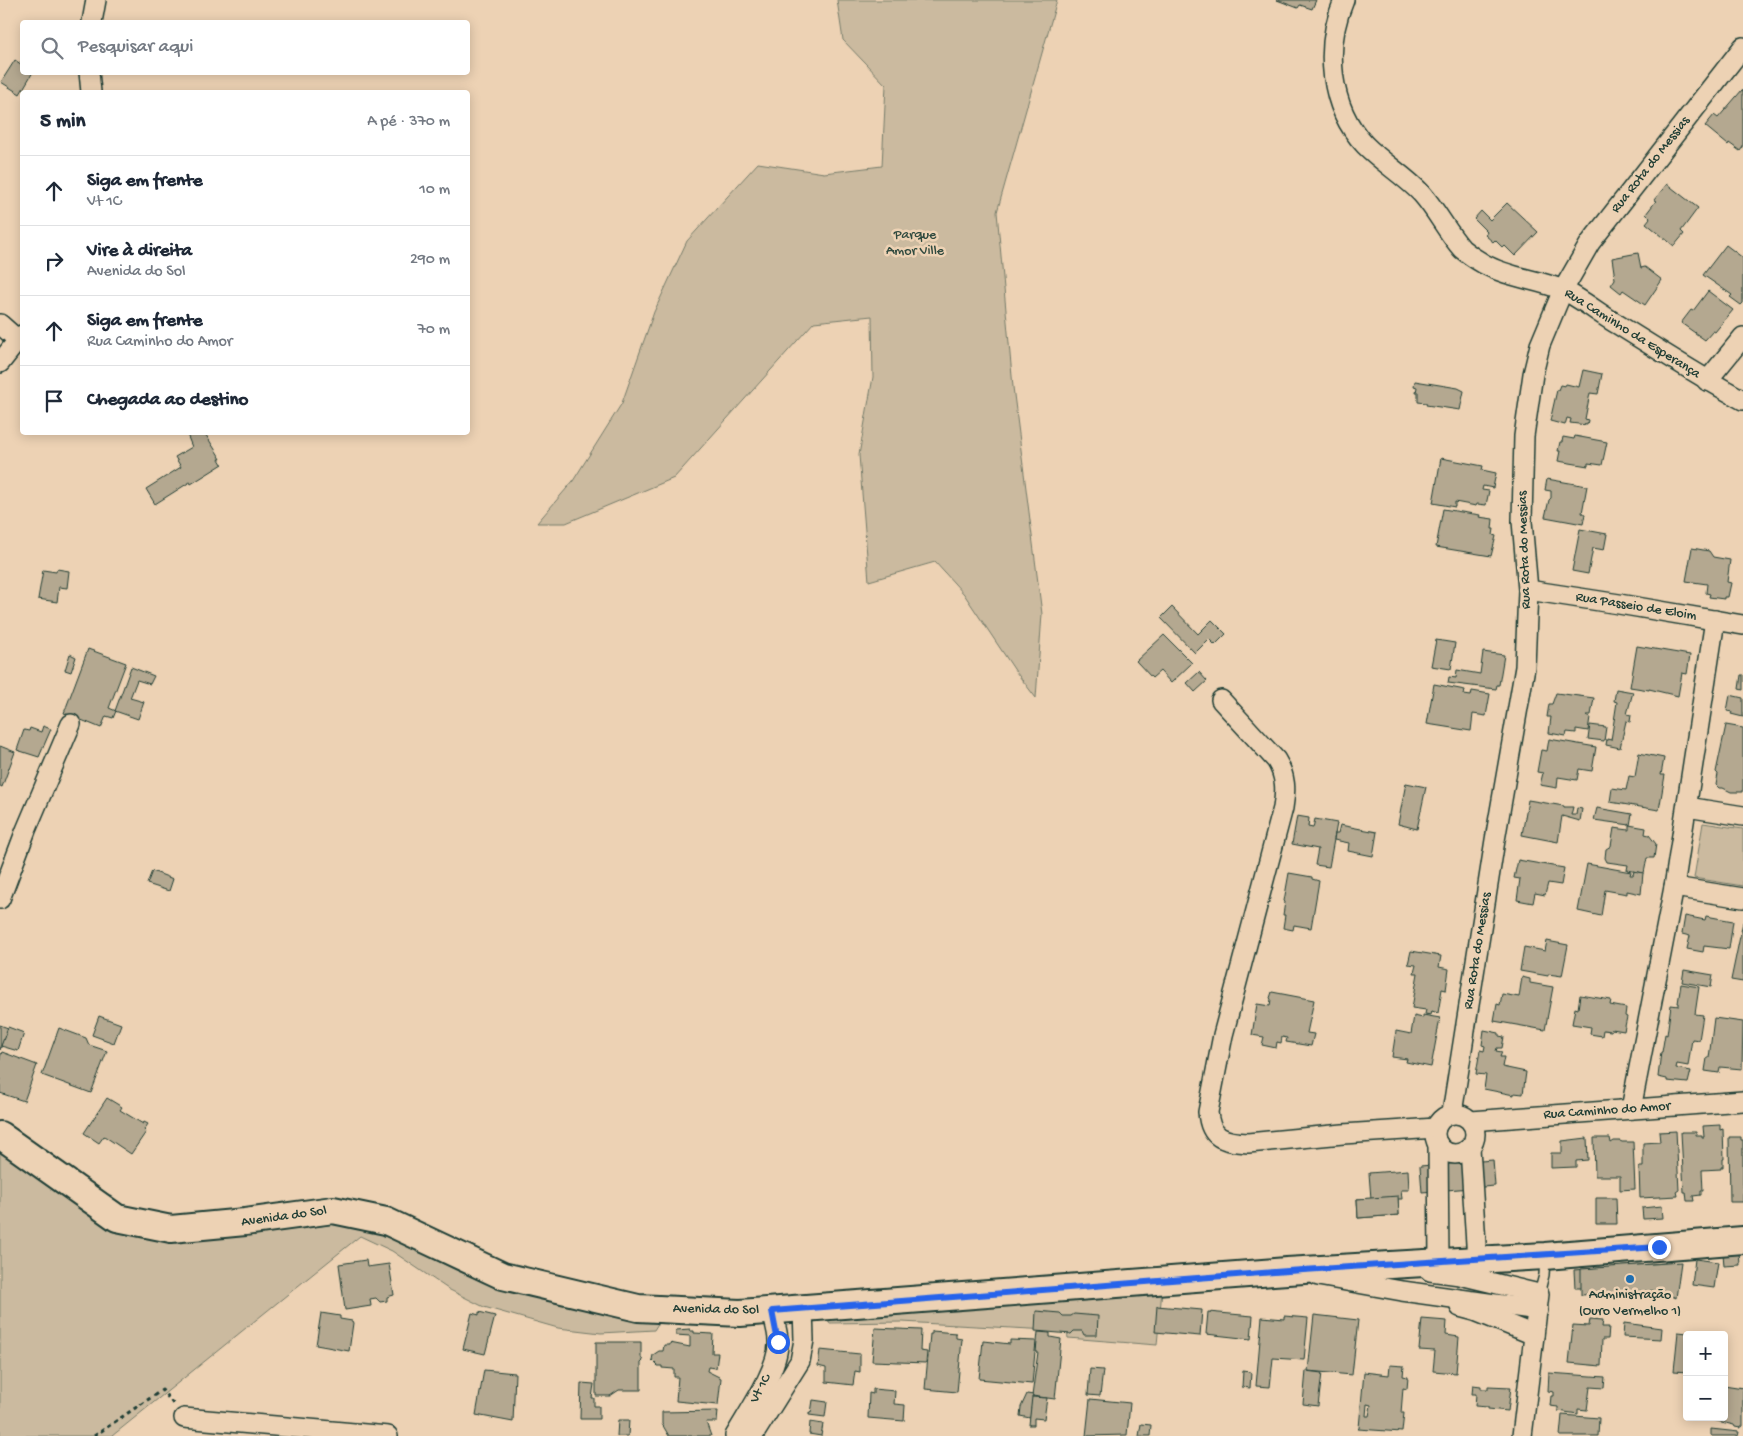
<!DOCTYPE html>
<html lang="pt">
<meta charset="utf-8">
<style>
body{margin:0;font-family:"Gochi Hand",sans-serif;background:#f6f6f7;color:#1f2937}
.controls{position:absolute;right:15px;bottom:15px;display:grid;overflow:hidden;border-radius:5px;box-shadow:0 2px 12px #0003}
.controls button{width:45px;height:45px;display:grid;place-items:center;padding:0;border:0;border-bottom:1px solid #e0e1e3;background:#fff;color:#1f2937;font:25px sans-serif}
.stop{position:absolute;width:15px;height:15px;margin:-11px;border:4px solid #2563eb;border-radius:50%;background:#fff}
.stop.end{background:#2563eb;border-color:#fff;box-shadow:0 1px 5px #0008}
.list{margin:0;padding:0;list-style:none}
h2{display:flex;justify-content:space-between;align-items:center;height:65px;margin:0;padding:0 20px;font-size:21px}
h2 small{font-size:16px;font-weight:400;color:#747a83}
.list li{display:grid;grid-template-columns:32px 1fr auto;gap:15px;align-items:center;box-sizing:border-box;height:70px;padding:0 20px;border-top:1px solid #e0e1e3}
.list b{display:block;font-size:19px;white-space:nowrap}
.list p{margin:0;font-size:16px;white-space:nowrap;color:#747a83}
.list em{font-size:16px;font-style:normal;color:#747a83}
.icon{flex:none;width:28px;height:28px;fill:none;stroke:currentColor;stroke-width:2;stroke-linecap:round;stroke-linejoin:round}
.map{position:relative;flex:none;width:1743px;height:1436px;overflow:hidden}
.search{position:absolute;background:#fff;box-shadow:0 2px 12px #0003;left:20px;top:20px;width:450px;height:55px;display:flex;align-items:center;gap:12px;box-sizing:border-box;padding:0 18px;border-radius:5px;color:#747a83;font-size:19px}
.panel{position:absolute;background:#fff;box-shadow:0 2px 12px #0003;left:20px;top:90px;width:450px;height:345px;border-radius:5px}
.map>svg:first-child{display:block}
.green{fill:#cbba9f;stroke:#757c6a}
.building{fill:#b4a890;stroke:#1f3d34;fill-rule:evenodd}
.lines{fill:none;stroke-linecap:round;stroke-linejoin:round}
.lane-casing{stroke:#1f3d34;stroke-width:12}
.street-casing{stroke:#1f3d34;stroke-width:22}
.secondary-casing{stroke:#1f3d34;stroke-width:30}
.path{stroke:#1f3d34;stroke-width:3;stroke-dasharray:4 4;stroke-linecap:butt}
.lane{stroke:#edd2b4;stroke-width:9}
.street{stroke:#edd2b4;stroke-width:19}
.secondary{stroke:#edd2b4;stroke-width:26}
.route{stroke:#2563eb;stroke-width:6}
.poi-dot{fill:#1f6fb2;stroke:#edd2b4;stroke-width:2}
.labels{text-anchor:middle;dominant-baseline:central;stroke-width:5;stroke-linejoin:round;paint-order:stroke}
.street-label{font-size:14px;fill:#1f3d34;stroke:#edd2b4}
.park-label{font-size:14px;fill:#304a3f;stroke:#edd2b4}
.poi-label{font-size:14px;fill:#1f3d34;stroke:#edd2b4}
</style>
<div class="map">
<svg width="1743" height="1436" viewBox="0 0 1743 1436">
<rect width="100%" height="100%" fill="#edd2b4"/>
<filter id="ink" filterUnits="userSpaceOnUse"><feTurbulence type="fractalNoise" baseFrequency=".02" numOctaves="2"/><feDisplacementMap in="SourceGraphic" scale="10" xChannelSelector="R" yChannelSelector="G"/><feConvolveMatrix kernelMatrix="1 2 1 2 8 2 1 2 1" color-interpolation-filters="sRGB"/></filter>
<g filter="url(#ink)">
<g class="green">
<path d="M837 0H1057L997 212 1013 387 1042 614 1036 698 1016 672 964 594 935 562 869 581 859 455 873 377 872 316 814 322 674 478 566 523H537L573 481 622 403 654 312 687 241 758 163 824 173 882 166 886 85 843 40Z"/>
<path d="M1703 823 1743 829V886L1694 878Z"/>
<path d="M0 1148 125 1224 210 1236 299 1229 348 1222 370 1227 458 1271 492 1284 659 1322 654 1330 601 1333 558 1328 484 1307 448 1289 392 1251 360 1236 112 1436H0Z"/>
<path d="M1162 1290 1157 1345 1068 1338 1067 1331 902 1322 829 1323V1316Z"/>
</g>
<g class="building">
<path d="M1277 0H1316L1312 9 1300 5 1298 8Z"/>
<path d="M15 60 22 65V72H33L20 94 1 82Z"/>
<path d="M1742 90 1743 91V147L1740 151 1729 143 1728 145 1705 126 1714 115 1718 118Z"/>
<path d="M1667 184 1698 208 1681 231 1684 234 1674 246 1646 223 1650 218 1646 214 1656 201 1654 200Z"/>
<path d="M1507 203 1538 232 1515 256 1504 245 1502 247 1495 240 1493 242 1485 235 1487 232 1474 219 1481 211 1490 220Z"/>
<path d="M1726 245 1743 258V303L1741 305 1730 297 1732 295 1703 275Z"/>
<path d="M1638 253 1641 268 1645 267 1662 280 1645 305 1623 290 1621 293 1611 285 1615 279 1612 258Z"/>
<path d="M1708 291 1733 310 1715 332 1713 331 1705 340 1681 323 1691 310 1693 311Z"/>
<path d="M1583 370 1602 374 1598 394 1590 393 1585 419 1588 420 1587 425 1570 423 1571 419 1567 418 1565 425 1550 421 1557 390H1558L1560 385 1565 386 1566 384 1579 387Z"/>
<path d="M1415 381 1458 388 1464 391 1460 410 1426 405 1427 403 1418 402V392H1416L1417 387 1414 386Z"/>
<path d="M186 432H204L221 459H219L222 464H223L191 484 190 482 155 504 146 489 181 467 175 457 192 447Z"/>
<path d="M1575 436 1607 442 1602 465 1588 463V466L1558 461 1560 451H1558L1560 442H1562L1563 437 1574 439Z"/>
<path d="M1441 458 1483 466 1482 470 1496 473 1493 488 1483 486 1482 490 1489 491 1486 505 1477 504 1476 506 1455 502V507L1433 503Z"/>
<path d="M1547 479 1587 486 1582 513 1585 514 1583 524 1545 517 1549 500 1551 498V491L1545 490Z"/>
<path d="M1443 509 1480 515 1479 517 1493 519 1492 529H1494L1493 535 1496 536 1491 556 1436 547Z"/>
<path d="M1580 529 1607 534 1604 550 1593 548 1588 574 1572 571Z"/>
<path d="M1692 548 1709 551 1713 557 1730 560 1727 582 1731 583 1728 597H1724V599L1709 597 1710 594 1706 593 1707 584 1686 581Z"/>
<path d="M57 569 69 571 67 588 59 587 57 602 38 599 43 570 56 572Z"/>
<path d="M1172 607 1198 634 1212 620 1226 634 1215 645 1209 639 1195 653 1161 618Z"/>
<path d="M1164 635 1192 663 1171 683 1160 671 1152 678 1136 661Z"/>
<path d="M1436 640 1455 643 1451 669 1431 666Z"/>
<path d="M1637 646 1690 655 1687 674 1682 673 1678 696 1649 689V690L1630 687Z"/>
<path d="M88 649 126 663 109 708 116 711 113 718 106 716 101 728 64 713Z"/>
<path d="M1483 652 1504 655 1499 685H1497L1496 689 1448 683 1449 677 1456 678 1457 670 1480 674Z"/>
<path d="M70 654 76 657 71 672 65 670Z"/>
<path d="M131 667 154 676 150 684 137 680 130 698 144 702 138 719 115 711Z"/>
<path d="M1199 672 1207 681 1195 692 1187 683Z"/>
<path d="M1741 675H1743V690L1739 689Z"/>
<path d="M1434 684 1465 690 1464 695 1471 696 1472 691 1490 694 1486 716 1473 714 1471 731 1427 724Z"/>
<path d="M1616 689 1633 692 1627 714 1631 715 1630 722 1626 721 1620 748 1606 745 1607 739 1611 740 1617 702 1614 701Z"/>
<path d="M1556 693 1594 698 1591 715H1586L1590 717 1588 731 1576 729V733L1567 732 1566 736 1549 733 1551 717H1547L1549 704H1552Z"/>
<path d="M1730 695 1743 698V717L1731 714 1732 712 1727 711Z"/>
<path d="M1590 725 1606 727 1604 741 1588 739Z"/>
<path d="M1726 725 1743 728V792H1731L1723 788H1719L1716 785 1718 774 1716 772Z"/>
<path d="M43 726 51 729 39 757 17 750 24 730 29 731 30 728 41 732Z"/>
<path d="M1549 739 1596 747 1592 771 1579 769 1577 780 1558 777 1557 788 1540 785 1543 773 1537 772 1541 750 1547 751Z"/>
<path d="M0 746 15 752 2 787 0 786Z"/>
<path d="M1639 753 1664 758 1661 775H1665L1659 810 1610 802 1612 788 1626 790 1629 776 1635 777Z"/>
<path d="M1406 783 1426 787 1417 829 1398 824Z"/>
<path d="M1528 800 1564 806V807H1573L1571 815H1576L1577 808 1582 809 1580 821 1562 816 1558 842 1522 835Z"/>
<path d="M1597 808 1632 814 1630 825 1594 820Z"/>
<path d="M1297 816 1309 818 1308 827 1313 828 1315 819 1337 823 1329 867 1315 865 1318 849 1292 844Z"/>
<path d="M1340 825 1377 832 1373 856 1348 851 1349 843 1334 840 1335 833H1338Z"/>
<path d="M1629 825 1646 828 1645 834 1649 835 1656 844 1654 858H1647L1644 873 1627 870 1628 865 1607 862 1605 858 1606 849 1611 846 1614 828 1629 830Z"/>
<path d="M1518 860 1564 868 1561 885 1548 883 1545 895 1535 893 1533 903 1517 900 1520 879 1514 878Z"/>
<path d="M1587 864 1631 872 1630 875H1633L1634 871 1643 873 1641 894 1627 891V894L1605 890 1601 916 1578 911Z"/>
<path d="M152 871 173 879 169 891 147 884Z"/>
<path d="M1289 873 1312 877V879L1319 881 1311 928 1294 925 1293 930 1283 928 1285 915H1283L1285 902 1284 901Z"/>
<path d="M1685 916 1705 920 1706 916 1733 921 1729 949 1704 946 1703 952 1687 949 1690 936 1682 934Z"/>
<path d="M1743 922V982L1731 980Z"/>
<path d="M1547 941 1568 945 1562 976 1548 974V976L1520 971 1524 947 1545 951Z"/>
<path d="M1411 951 1441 956 1439 967 1449 969 1446 990 1442 989 1438 1013 1432 1011 1431 1015 1425 1014 1426 1010 1412 1008 1418 973H1414L1416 965 1408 964Z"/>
<path d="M1684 970 1713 975 1711 987 1682 982Z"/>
<path d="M1522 977 1530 979V983L1553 987 1545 1030 1494 1021 1497 1004 1500 1005 1502 994 1519 997Z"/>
<path d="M1681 984 1699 987 1695 1014 1703 1015 1699 1040 1692 1039 1688 1066 1677 1064 1676 1068 1691 1071 1688 1083 1667 1081V1079L1658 1077 1661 1052H1662L1665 1034 1667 1035 1671 1005 1679 1006V1003H1678Z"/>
<path d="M1272 992 1314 1000 1307 1033 1314 1034 1311 1046 1286 1042 1287 1038 1282 1037 1281 1043 1277 1042 1276 1048 1262 1045 1264 1037 1252 1035 1257 1004 1270 1006 1271 999 1270 998Z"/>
<path d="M1580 995 1611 1000 1610 1005 1626 1008 1625 1016 1627 1017 1624 1031 1612 1029 1611 1031 1603 1030 1602 1036 1590 1034 1591 1027 1572 1024 1575 1008 1578 1009Z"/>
<path d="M1423 1015 1440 1018 1431 1067 1406 1062 1407 1059 1392 1057 1396 1031 1411 1034 1414 1016 1423 1018Z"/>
<path d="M99 1016 121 1024 114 1043 92 1035Z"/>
<path d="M1714 1018 1743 1022 1742 1069 1720 1067 1719 1073 1705 1071 1707 1058H1709Z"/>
<path d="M0 1025 8 1028 0 1050Z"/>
<path d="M8 1027 24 1033 18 1051 1 1046Z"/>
<path d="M59 1028 86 1038 89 1045 107 1051 91 1093 42 1075Z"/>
<path d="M1484 1030 1499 1033V1036L1504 1037 1502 1048H1497L1496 1051 1502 1052 1500 1057H1504L1502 1067 1526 1072 1523 1094 1514 1093V1095L1484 1089 1486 1075 1476 1074 1480 1050 1484 1051 1485 1046 1482 1045Z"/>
<path d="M2 1052 37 1065 24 1101 0 1093V1057Z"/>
<path d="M107 1098 122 1107 120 1110 143 1124 144 1122 148 1124 144 1130 146 1132 131 1154 104 1136 99 1143 84 1133Z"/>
<path d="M1720 1125V1130L1723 1129 1724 1159H1723V1167H1721V1169L1702 1170 1703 1191H1701V1195L1693 1196 1694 1201H1687L1686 1192H1684L1681 1132H1696V1135H1702V1137H1704L1703 1126Z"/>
<path d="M1676 1131 1679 1191H1677L1678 1196 1640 1198 1639 1167H1643V1143L1660 1142 1659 1132Z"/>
<path d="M1729 1137H1741V1140H1743V1202H1730Z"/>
<path d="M1587 1138 1588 1160 1576 1161V1167L1551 1168V1153H1562V1141Z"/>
<path d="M1594 1138H1610L1611 1143 1614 1141H1620L1622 1142H1633L1635 1189 1620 1190V1176H1595Z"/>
<path d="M1493 1160 1495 1186 1422 1192 1420 1166Z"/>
<path d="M1408 1170 1409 1190H1401L1402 1199H1398L1399 1215 1358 1218 1357 1199H1371L1369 1173Z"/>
<path d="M1398 1196 1399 1215 1358 1218 1357 1199Z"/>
<path d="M1596 1198H1616L1617 1224H1596Z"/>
<path d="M1662 1206 1663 1218 1643 1219 1642 1208Z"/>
<path d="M1739 1252 1740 1265 1724 1266 1723 1253Z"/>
<path d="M1673 1259 1670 1292 1652 1285 1625 1290 1624 1286 1587 1290V1288H1575L1574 1270 1665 1263V1260Z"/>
<path d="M1695 1259 1718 1262 1714 1288 1692 1285Z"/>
<path d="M366 1260 367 1267 389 1264 394 1295 387 1297V1301L380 1302 376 1298 370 1299 371 1306 345 1310 339 1264Z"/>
<path d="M1681 1262 1676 1298 1660 1290 1581 1295V1269Z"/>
<path d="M1157 1306 1202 1310 1200 1336 1155 1332Z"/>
<path d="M1036 1311 1060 1313 1063 1316H1071L1074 1314 1098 1316 1097 1335H1084L1082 1331H1074L1071 1334 1035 1331Z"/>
<path d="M479 1312 495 1316 485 1354 463 1349 472 1313 479 1315Z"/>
<path d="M1208 1312 1253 1316 1251 1339 1206 1334Z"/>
<path d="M321 1313 340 1316V1319L352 1321 353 1323 349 1351 316 1345Z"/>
<path d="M1314 1315 1358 1320 1352 1375 1308 1371Z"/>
<path d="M1284 1316 1308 1318 1304 1360 1273 1358 1270 1387 1256 1386 1262 1317 1284 1319Z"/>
<path d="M1422 1319 1447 1321 1446 1335 1459 1337 1456 1373 1433 1371 1435 1351 1419 1350Z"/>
<path d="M1590 1319 1603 1320 1602 1327H1609L1608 1339H1602L1601 1366 1569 1363 1573 1325 1589 1326Z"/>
<path d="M1624 1323 1662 1328 1661 1339 1623 1337Z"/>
<path d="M875 1328 921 1330 920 1351 927 1352 926 1363 872 1361Z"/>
<path d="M690 1329V1331H694V1333L713 1334 712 1353H718L716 1368 708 1367 707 1371 721 1378 718 1405 676 1401 678 1377H674V1369L662 1368V1366H658L652 1360 653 1355 659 1351H663L664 1345H670V1343L690 1347V1336L676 1335V1330Z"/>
<path d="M932 1331 956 1333V1338L962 1339 957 1392 925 1389 930 1334H932Z"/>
<path d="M1038 1332 1050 1333V1337L1061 1339 1055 1399 1032 1396 1038 1352H1036Z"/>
<path d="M1678 1332 1698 1334 1687 1335V1372L1674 1371Z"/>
<path d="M1010 1340 1036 1341 1032 1384 979 1379 983 1341 1010 1344Z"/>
<path d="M596 1342H641V1357L643 1361 641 1363V1390H619L610 1396H596Z"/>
<path d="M820 1350 860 1354V1372L855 1371 853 1385 826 1382V1368L818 1366Z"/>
<path d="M1390 1365 1404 1366 1403 1376 1408 1377 1407 1389 1403 1388 1401 1413H1404L1402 1432 1358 1429 1359 1428 1364 1372 1389 1375ZM1367 1404 1371 1405 1369 1416H1366Z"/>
<path d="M1090 1369 1103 1370 1100 1396 1088 1395Z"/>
<path d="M484 1370 515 1373 513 1422 476 1415Z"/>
<path d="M1243 1371 1251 1372 1250 1388 1242 1387Z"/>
<path d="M1306 1371 1322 1373 1318 1406 1303 1404Z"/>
<path d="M1549 1373 1605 1377 1604 1388 1590 1387 1587 1410 1578 1409V1414L1558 1411V1407L1550 1406 1551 1396H1554V1392L1548 1391Z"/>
<path d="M581 1383 594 1384 592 1398H594V1406H599V1419H580Z"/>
<path d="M1473 1385 1481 1386V1389H1488V1386L1511 1387 1508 1411 1488 1409V1407L1475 1406 1476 1394H1472Z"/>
<path d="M1724 1385 1743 1388V1426L1740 1428 1735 1427 1734 1425 1700 1417H1724Z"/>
<path d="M873 1389 895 1391 894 1404 905 1405 904 1421 868 1418 869 1393 873 1394Z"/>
<path d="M1027 1394 1033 1395 1030 1418 1020 1416 1021 1407Z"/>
<path d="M1032 1397 1047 1398 1044 1419 1034 1418V1425H1029Z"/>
<path d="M1090 1399 1130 1403 1127 1435 1086 1436Z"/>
<path d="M813 1400 827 1402 825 1417 809 1415V1412L811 1413Z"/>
<path d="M718 1411 717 1422H706L711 1436H669L662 1424V1412Z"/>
<path d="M1562 1415 1599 1418 1598 1436H1560Z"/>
<path d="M618 1420H629L628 1436H617Z"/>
<path d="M810 1422 823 1424 821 1436 809 1434Z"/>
<path d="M1141 1424 1151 1425 1150 1436H1139Z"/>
<path d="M1711 1429 1739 1432 1738 1436H1711Z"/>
</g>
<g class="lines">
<defs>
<path id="lane" d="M1539 1294 1544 1275 1545 1258"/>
<g id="street">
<path d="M1344 0C1324 47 1329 107 1365 145 1383 163 1405 176 1422 194 1437 211 1447 232 1462 249 1468 254 1477 260 1484 264 1509 278 1537 279 1563 290 1580 298 1600 314 1617 324 1659 350 1700 377 1743 400"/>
<path d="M92 22 96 0"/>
<path d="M89 72 91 92"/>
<path d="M0 324 18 340"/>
<path d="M0 363 22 335"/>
<path d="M1707 381 1743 337"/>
<path d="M1528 590 1619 604 1743 625"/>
<path d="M1221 700 1276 760C1286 776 1286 790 1283 808L1223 1035 1208 1112C1210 1138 1223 1142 1248 1143L1343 1134 1436 1128"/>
<path d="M1687 807 1743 816"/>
<path d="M1674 887 1743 898"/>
<path d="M0 899 26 830 71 724"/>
<path d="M1631 1109 1674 887 1715 620"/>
<path d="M1452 1113 1495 840 1525 667 1528 590 1522 521 1524 436 1533 374 1540 345 1563 290 1590 243 1743 47"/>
<circle cx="1455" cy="1134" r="20"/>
<path d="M1471 1121 1743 1101"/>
<path d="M1438 1144 1439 1262"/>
<path d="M1470 1148 1477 1260"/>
<path d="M1430 1271 1460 1275 1539 1294 1522 1436"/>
<path d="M1318 1276 1402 1291 1538 1310"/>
<path d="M1460 1307 1475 1311 1534 1335"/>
<path d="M184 1418 388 1436"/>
<path d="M735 1436C748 1413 780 1367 778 1341 778 1331 774 1321 772 1311"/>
<path d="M753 1436 800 1361 804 1340 803 1308"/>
</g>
<path id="secondary" d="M0 1135 117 1218 171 1229 245 1222 333 1210 386 1221 503 1276 638 1308 740 1313 1287 1271 1545 1256 1743 1240"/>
</defs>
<use href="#lane" class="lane-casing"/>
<use href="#street" class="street-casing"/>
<use href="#secondary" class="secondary-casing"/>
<path class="path" d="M94 1436 162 1390 174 1405"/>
<use href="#lane" class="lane"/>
<use href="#street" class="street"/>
<use href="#secondary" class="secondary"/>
</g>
</g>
<g class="lines" filter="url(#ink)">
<path class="route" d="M778 1342 772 1311 1288 1271 1659 1247"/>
</g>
<circle class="poi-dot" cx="1630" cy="1279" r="5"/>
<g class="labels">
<g class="street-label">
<text transform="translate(1651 165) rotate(-52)">Rua Rota do Messias</text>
<text transform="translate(1632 334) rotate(32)">Rua Caminho da Esperança</text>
<text transform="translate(1525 550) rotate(-92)">Rua Rota do Messias</text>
<text transform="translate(1636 607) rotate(9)">Rua Passeio de Eloim</text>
<text transform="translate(1478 951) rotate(-81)">Rua Rota do Messias</text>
<text transform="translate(1607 1111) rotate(-4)">Rua Caminho do Amor</text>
<text transform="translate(284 1217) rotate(-8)">Avenida do Sol</text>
<text transform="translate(716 1310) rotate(1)">Avenida do Sol</text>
<text transform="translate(761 1389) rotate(-62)">Vt 1C</text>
</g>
<g class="park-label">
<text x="915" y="235">Parque<tspan x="915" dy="16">Amor Ville</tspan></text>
</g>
<g class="poi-label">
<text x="1630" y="1295">Administração<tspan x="1630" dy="16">(Ouro Vermelho 1)</tspan></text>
</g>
</g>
</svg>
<div class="controls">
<button>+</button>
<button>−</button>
</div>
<div class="stop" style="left:778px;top:1342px"></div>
<div class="stop end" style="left:1659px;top:1247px"></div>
<div class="search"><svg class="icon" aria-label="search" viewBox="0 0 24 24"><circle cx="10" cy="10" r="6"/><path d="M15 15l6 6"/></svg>Pesquisar aqui</div>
<section class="panel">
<h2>5 min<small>A pé · 370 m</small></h2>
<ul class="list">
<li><svg class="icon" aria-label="ahead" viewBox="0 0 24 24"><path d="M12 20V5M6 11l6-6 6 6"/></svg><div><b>Siga em frente</b><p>Vt 1C</p></div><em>10 m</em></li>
<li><svg class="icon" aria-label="right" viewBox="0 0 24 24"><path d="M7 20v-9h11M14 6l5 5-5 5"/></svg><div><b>Vire à direita</b><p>Avenida do Sol</p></div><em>290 m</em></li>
<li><svg class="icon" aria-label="ahead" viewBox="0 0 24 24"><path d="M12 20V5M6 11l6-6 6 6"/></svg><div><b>Siga em frente</b><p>Rua Caminho do Amor</p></div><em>70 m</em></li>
<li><svg class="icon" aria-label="arrive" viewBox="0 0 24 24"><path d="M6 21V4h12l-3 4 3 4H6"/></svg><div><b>Chegada ao destino</b></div></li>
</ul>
</section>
</div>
